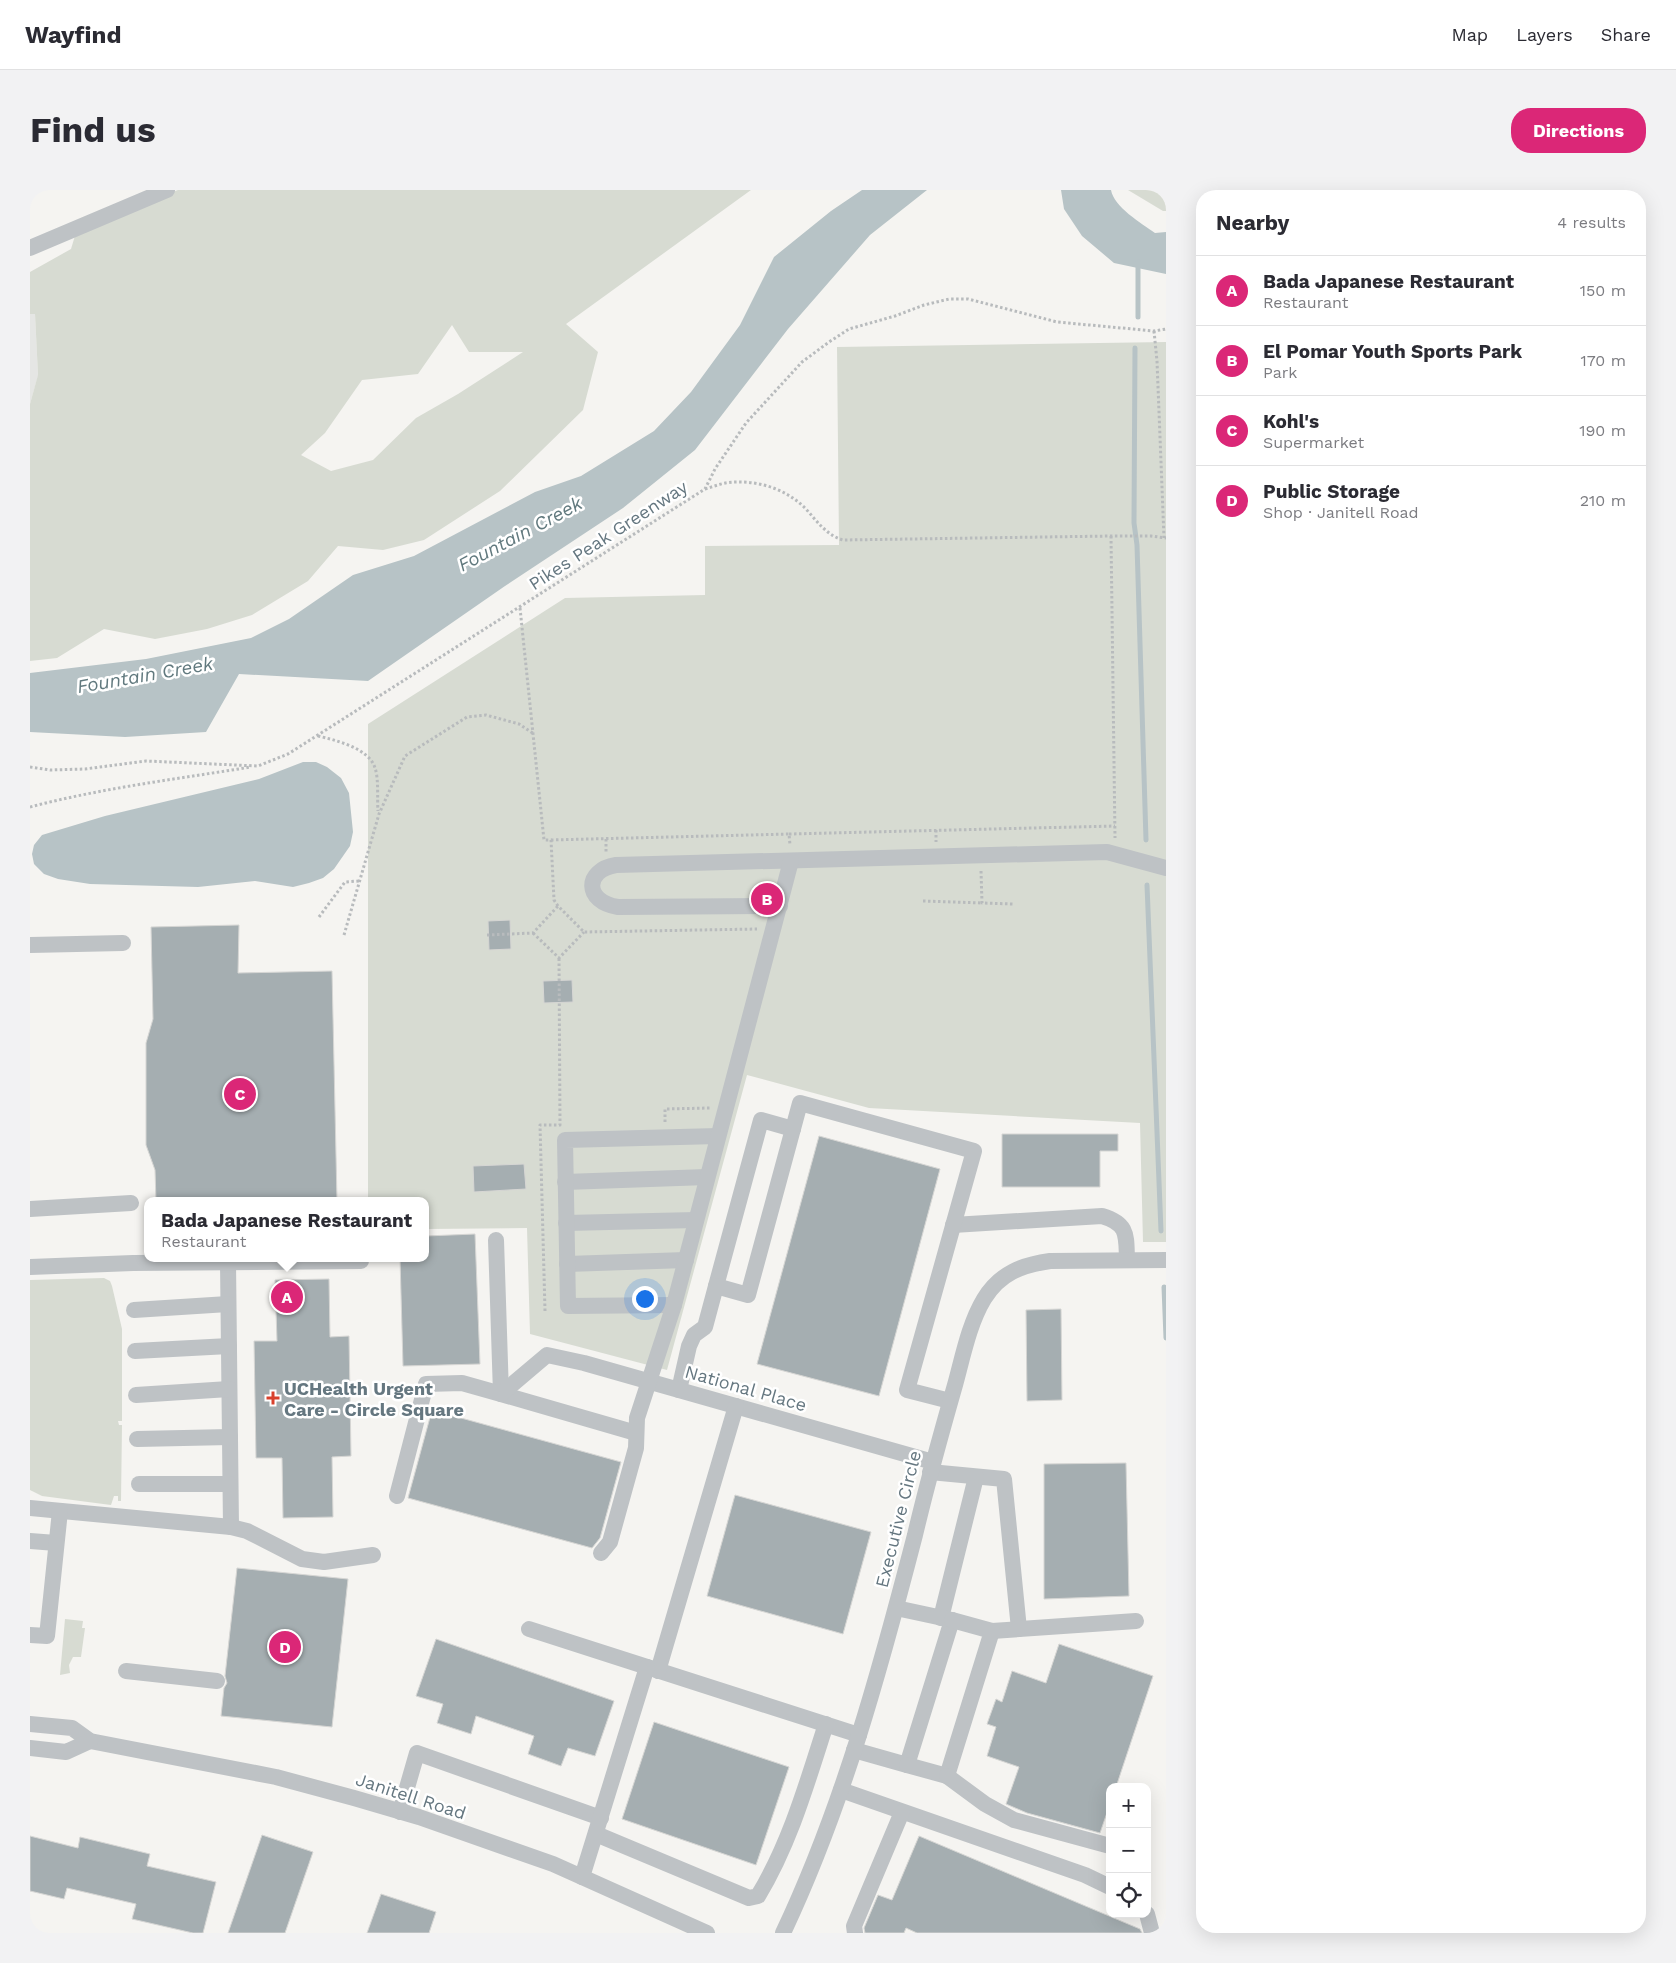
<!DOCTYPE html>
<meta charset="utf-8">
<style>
body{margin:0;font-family:"Work Sans",sans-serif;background:#f2f2f3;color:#2b2b33}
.controls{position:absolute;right:15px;bottom:15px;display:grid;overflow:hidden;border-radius:10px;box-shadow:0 5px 20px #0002}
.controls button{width:45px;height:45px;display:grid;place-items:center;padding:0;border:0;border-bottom:1px solid #e1e1e2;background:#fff;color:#2b2b33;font:25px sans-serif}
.you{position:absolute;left:614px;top:1108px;width:18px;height:18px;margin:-12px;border:4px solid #fff;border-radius:50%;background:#1a73e8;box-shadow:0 0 0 8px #1a73e833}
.badge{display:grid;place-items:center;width:32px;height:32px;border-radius:50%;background:#db2777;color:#fff;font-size:16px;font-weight:700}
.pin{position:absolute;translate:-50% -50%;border:2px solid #fff;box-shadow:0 1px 5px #0006}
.popup{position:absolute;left:114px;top:1007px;width:285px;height:65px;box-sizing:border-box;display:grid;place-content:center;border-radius:10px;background:#fff;filter:drop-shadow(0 1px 4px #0005);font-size:16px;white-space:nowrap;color:#7c7c81}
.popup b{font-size:19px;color:#2b2b33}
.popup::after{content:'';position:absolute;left:50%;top:100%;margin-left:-10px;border:10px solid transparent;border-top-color:#fff}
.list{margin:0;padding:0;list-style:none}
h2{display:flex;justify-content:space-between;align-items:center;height:65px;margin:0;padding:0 20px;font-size:21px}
h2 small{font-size:16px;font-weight:400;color:#7c7c81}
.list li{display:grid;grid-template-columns:32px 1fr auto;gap:15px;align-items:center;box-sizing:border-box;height:70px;padding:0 20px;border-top:1px solid #e1e1e2}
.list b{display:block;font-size:19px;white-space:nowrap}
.list p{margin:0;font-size:16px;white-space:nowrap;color:#7c7c81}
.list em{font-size:16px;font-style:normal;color:#7c7c81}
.icon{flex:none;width:28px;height:28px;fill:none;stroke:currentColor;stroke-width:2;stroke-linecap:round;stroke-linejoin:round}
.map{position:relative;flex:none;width:1136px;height:1743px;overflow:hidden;border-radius:20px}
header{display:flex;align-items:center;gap:30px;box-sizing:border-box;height:70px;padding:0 25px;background:#fff;border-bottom:1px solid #e1e1e2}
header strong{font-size:24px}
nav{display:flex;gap:28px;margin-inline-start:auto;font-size:18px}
.intro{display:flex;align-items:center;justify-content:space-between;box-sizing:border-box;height:120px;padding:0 30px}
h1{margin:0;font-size:35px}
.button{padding:12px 22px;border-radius:20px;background:#db2777;color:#fff;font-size:18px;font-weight:700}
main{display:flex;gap:30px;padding:0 30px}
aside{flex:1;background:#fff;border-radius:20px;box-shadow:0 5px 20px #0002}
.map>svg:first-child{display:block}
.built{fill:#e5e6e4}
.green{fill:#d7dbd2;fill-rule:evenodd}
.water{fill:#b7c3c6}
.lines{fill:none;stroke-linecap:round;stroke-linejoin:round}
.stream{stroke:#b7c3c6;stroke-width:5}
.building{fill:#a5aeb1;stroke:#d6d6d4}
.path{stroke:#b8bbbd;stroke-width:3;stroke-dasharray:2.5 2.5;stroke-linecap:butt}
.minor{stroke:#bec2c5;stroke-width:16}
.poi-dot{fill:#d8412d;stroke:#fff;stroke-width:2}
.labels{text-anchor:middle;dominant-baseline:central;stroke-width:5;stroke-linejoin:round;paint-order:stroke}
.street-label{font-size:18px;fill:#657780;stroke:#fff}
.poi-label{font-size:18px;font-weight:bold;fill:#657780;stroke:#fff;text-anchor:start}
.water-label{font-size:19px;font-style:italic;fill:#61797e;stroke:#fff}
</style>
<header>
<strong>Wayfind</strong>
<nav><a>Map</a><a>Layers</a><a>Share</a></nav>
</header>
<div class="intro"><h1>Find us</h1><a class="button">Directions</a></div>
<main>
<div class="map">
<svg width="1136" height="1743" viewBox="0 0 1136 1743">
<rect width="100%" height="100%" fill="#f5f4f1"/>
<path class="built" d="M0 124H5L8 186 0 214Z"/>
<g class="green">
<path d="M148 0H721L536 134 568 162 553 220 470 301 394 350 353 360 308 356 278 391 222 425 177 439 125 449 74 439 27 468 0 471V214L8 185 5 124H0V82L41 59 47 39ZM422 135 439 162H493L428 204 386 228 343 270 301 281 271 265 295 243 332 190 388 184Z"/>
<path d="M1098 0H1136V21H1133Z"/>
<path d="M1136 152V1052H1113L1110 933 839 918 717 885 637 1180 500 1144 497 1038 396 1039V1011H338V534L535 408 675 405V356L809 355 807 157Z"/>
<path d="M74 1088 80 1091 82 1096 92 1139V1231H88L89 1235H92L91 1311H88V1306H84L81 1315 12 1306 0 1300V1090Z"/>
<path d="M35 1429 53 1431 52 1438H55L51 1467H43L39 1475 40 1483 30 1485Z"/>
</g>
<g class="water">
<path d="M832 0H897L840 45 758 139 665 260 593 318 475 396 338 491 209 484 176 542 95 547 0 542V483L116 469 221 448 259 429 323 385 384 366 505 302 551 286 624 241 661 202 710 135 744 67 801 21Z"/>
<path d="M1031 0H1081C1084 17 1111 33 1125 43L1136 42V84L1084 73 1052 46 1034 19Z"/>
<path d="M273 572H286L297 577 311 588 319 603 323 642 320 656 304 679 293 688 279 693 263 697 225 691 168 697 60 694 28 689 14 684 4 674 2 664 4 655 12 645 75 626 229 589Z"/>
</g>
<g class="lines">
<g class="stream">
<path d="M1108 127V72"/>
<path d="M1105 158 1104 333 1107 355 1116 650"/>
<path d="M1117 695 1131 1041"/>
<path d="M1134 1097 1136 1148"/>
</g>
</g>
<g class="building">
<path d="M480 730 481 759 459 760 458 731Z"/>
<path d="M209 735 208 783 302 781 307 1011H126L125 980 116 955V853L123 829 121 737Z"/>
<path d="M542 790 543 812 514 813 513 791Z"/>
<path d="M972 944H1088V961H1070V997H972Z"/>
<path d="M789 946 910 979 849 1206 727 1174Z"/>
<path d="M494 974 496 999 444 1002 443 976Z"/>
<path d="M445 1044 450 1174 373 1176 370 1068H396V1046Z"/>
<path d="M299 1089 300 1147 319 1146 321 1266 302 1267 303 1327 253 1328 252 1268H226L224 1151H247L245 1090Z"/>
<path d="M1031 1119 1032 1210 997 1211 996 1120Z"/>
<path d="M402 1220 591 1272 570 1348 562 1358 378 1308Z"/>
<path d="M1096 1273 1099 1406 1014 1409V1274Z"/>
<path d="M705 1305 841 1342 813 1444 677 1406Z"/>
<path d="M207 1378 318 1389 302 1537 191 1526 194 1498 197 1493 195 1486Z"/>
<path d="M406 1449 584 1511 565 1566 538 1558 531 1576 498 1564 504 1546 446 1526 441 1544 407 1533 413 1514 386 1506Z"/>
<path d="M1029 1454 1123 1486 1086 1597H1080V1614L1070 1643 997 1623 976 1614 989 1577 957 1566 966 1537 957 1534 966 1509 972 1512 982 1481 1016 1493Z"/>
<path d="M624 1532 759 1577 726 1675 592 1629Z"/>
<path d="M232 1645 283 1662 255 1743H198Z"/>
<path d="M0 1646 48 1658 50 1647 120 1664 117 1676 186 1692 173 1743H163L102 1729 106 1714 37 1698 34 1709 0 1701Z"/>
<path d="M889 1646 1110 1739 1112 1743H887L876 1738 874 1743H835L834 1738 848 1705 862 1710Z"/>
<path d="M351 1704 406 1722 399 1743H337Z"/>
</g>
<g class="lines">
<g class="path">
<path d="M1124 141 1127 171 1134 348"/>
<path d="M675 299C685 296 695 292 705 292 731 291 757 300 775 318 787 331 796 345 813 350L1081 346H1121L1136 348"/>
<path d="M1081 346 1085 648"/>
<path d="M490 418 514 650H521L524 710 528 716 554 742 727 739"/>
<path d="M288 546C305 550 339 558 345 578 349 589 347 609 348 621"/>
<path d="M0 577 20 580 55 579 116 571 228 576 258 564 675 299 685 279 716 233 772 172 799 152 819 139 865 126 894 115 919 109H938L1027 132 1124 141 1136 139"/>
<path d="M0 617C72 598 147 589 221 577"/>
<path d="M906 640V652"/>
<path d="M759 644 1085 636"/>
<path d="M576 649V662"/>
<path d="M521 650 759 644 760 655"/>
<path d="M951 681 952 713 983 714"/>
<path d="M893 711 952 713"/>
<path d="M289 727 315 692 329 691"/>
<path d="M503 743 529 768 554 742"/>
<path d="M314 745 349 624 375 566 437 527 456 525 489 534 504 544"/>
<path d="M457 745 503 743 528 716"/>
<path d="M635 932V919L680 918"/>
<path d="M515 1121 510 935H530L529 768"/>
</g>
<g class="minor">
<path d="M0 58 137 0"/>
<path d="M750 716 588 717C554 712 554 680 586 675L1077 662 1136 678"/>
<path d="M0 755 93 753"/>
<path d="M535 992 677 987"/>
<path d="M0 1019 101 1013"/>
<path d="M536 1033 666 1030"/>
<path d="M923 1035 1072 1026C1099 1034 1096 1046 1097 1070"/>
<path d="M466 1050 471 1204 606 1243"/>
<path d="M198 1072 201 1337"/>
<path d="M537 1074 656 1070"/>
<path d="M0 1077 103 1073 331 1071"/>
<path d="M686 1096 731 930 763 939"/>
<path d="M644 1115 538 1116 535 950 688 946"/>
<path d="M104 1120 198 1114"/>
<path d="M105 1161 199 1156"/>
<path d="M649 1200 659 1156 664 1145 675 1137 686 1096 718 1105 770 913 944 961 877 1200 920 1211"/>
<path d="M106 1205 199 1199"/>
<path d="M107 1249 200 1247"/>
<path d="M900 1282 974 1289 989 1439"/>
<path d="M109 1294H200"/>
<path d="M367 1306 396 1194 432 1193 471 1204 517 1165 554 1173 903 1272"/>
<path d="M0 1318 201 1337 217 1341 272 1369 294 1372 343 1365"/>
<path d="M0 1351 26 1353"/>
<path d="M571 1363 580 1352 606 1258 607 1228 644 1115 761 671"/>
<path d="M911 1428 946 1287"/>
<path d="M499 1439 829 1545"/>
<path d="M962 1441 1106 1431"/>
<path d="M0 1445 17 1446 30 1321"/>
<path d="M96 1481 187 1491"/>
<path d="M628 1481 706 1216"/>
<path d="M0 1534 42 1538 60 1551 246 1587 324 1608 389 1627 523 1674 677 1743"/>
<path d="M0 1558 36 1562 60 1551"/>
<path d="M824 1560 877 1575 922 1430 866 1418"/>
<path d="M877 1575 917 1586 962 1441 922 1430"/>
<path d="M917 1586 955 1614 984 1630 1080 1656"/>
<path d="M811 1600 1055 1685 1080 1697"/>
<path d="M370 1622 387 1563 571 1628"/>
<path d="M566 1644 719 1708 728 1706C760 1653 777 1593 796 1534"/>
<path d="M552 1687 617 1477"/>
<path d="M1117 1724 1122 1743"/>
<path d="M753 1743C813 1616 850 1480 885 1345 897 1294 911 1244 925 1195 933 1166 939 1134 954 1109 970 1083 992 1075 1020 1071L1136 1070"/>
<path d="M825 1743 824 1736 872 1622"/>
</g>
</g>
<path class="poi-dot" d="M240.5 1200.5h5v5h5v5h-5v5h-5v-5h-5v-5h5z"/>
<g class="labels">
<g class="street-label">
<text transform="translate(578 345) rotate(-33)">Pikes Peak Greenway</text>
<text transform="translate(716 1198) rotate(16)">National Place</text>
<text transform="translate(868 1329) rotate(-76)">Executive Circle</text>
<text transform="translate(381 1606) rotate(18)">Janitell Road</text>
</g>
<g class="poi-label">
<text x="254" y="1198">UCHealth Urgent<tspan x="254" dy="21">Care - Circle Square</tspan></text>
</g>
<g class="water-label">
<text transform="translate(490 344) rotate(-28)">Fountain Creek</text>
<text transform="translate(115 485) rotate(-10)">Fountain Creek</text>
</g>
</g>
</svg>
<div class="controls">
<button>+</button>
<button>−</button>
<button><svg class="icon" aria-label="locate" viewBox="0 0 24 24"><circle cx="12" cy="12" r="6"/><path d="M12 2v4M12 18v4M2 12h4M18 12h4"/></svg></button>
</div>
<div class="you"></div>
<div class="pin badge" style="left:257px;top:1107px">A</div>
<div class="popup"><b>Bada Japanese Restaurant</b>Restaurant</div>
<div class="pin badge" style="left:737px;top:709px">B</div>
<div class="pin badge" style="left:210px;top:904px">C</div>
<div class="pin badge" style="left:255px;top:1457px">D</div>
</div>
<aside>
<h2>Nearby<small>4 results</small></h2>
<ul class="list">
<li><span class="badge">A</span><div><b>Bada Japanese Restaurant</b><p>Restaurant</p></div><em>150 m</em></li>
<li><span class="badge">B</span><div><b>El Pomar Youth Sports Park</b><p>Park</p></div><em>170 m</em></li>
<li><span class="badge">C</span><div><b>Kohl's</b><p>Supermarket</p></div><em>190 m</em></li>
<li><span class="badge">D</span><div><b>Public Storage</b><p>Shop · Janitell Road</p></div><em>210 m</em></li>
</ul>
</aside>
</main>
